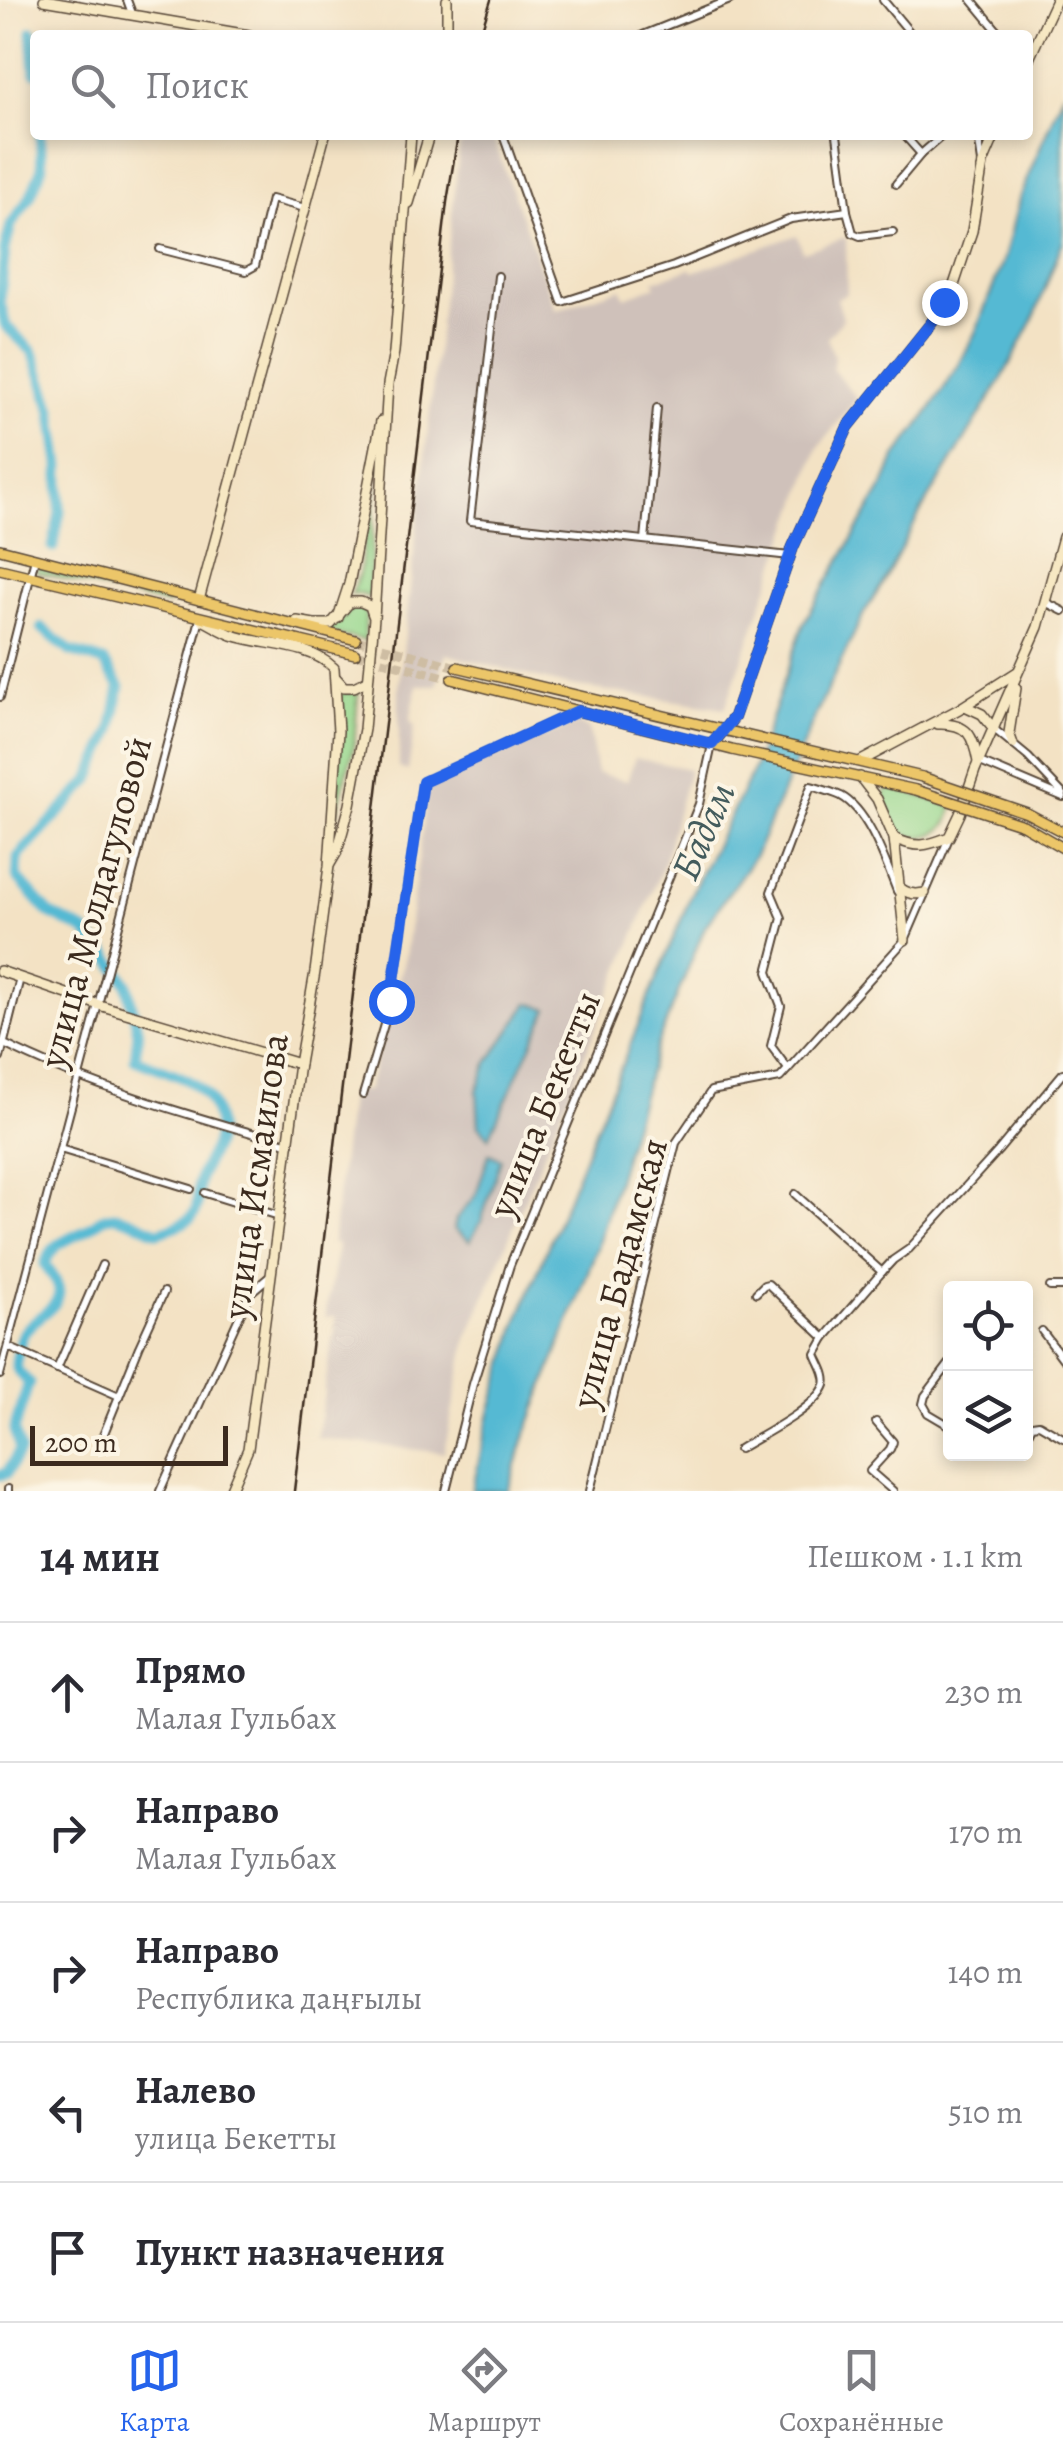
<!DOCTYPE html>
<html lang="ru">
<meta charset="utf-8">
<style>
body{margin:0;font-family:Alegreya,serif;background:#f7f7f7;color:#2b2b33}
.controls{position:absolute;right:30px;bottom:30px;display:grid;overflow:hidden;border-radius:10px;box-shadow:0 5px 15px #0003}
.controls button{width:90px;height:90px;display:grid;place-items:center;padding:0;border:0;border-bottom:2px solid #e1e1e2;background:#fff;color:#2b2b33;font:50px sans-serif}
.scale{position:absolute;left:30px;bottom:25px;width:198px;box-sizing:border-box;padding-left:10px;border:5px solid #3b2a1e;border-top:0;font-size:28px;line-height:35px;white-space:nowrap;color:#3b2a1e;-webkit-text-stroke:8px #fcf5e5;paint-order:stroke}
.stop{position:absolute;width:30px;height:30px;margin:-22px;border:8px solid #2563eb;border-radius:50%;background:#fff}
.stop.end{background:#2563eb;border-color:#fff;box-shadow:0 2px 10px #0008}
.list{margin:0;padding:0;list-style:none}
h2{display:flex;justify-content:space-between;align-items:center;height:130px;margin:0;padding:0 40px;font-size:42px}
h2 small{font-size:32px;font-weight:400;color:#7c7c81}
.list li{display:grid;grid-template-columns:65px 1fr auto;gap:30px;align-items:center;box-sizing:border-box;height:140px;padding:0 40px;border-top:2px solid #e1e1e2}
.list b{display:block;font-size:38px;white-space:nowrap}
.list p{margin:0;font-size:32px;white-space:nowrap;color:#7c7c81}
.list em{font-size:32px;font-style:normal;color:#7c7c81}
.icon{flex:none;width:55px;height:55px;fill:none;stroke:currentColor;stroke-width:2;stroke-linecap:round;stroke-linejoin:round}
.map{position:relative;flex:none;width:1063px;height:1491px;overflow:hidden}
.search{position:absolute;background:#fff;box-shadow:0 5px 15px #0003;left:30px;right:30px;top:30px;height:110px;display:flex;align-items:center;gap:25px;box-sizing:border-box;padding:0 35px;border-radius:10px;color:#7c7c81;font-size:38px}
.sheet{height:830px;background:#fff}
nav{display:flex;justify-content:space-around;align-items:center;box-sizing:border-box;height:140px;border-top:2px solid #e1e1e2;background:#fff;font-size:28px;color:#7c7c81}
nav a{display:grid;justify-items:center;gap:5px}
nav .on{color:#2563eb}
.map>svg:first-child{display:block}
.industrial{fill:#cfc1ba}
.green{fill:#97d78d;stroke:#698056;stroke-width:2.5}
.water{fill:#55b9d3;stroke:#487278;stroke-width:2.5}
.lines{fill:none;stroke-linecap:round;stroke-linejoin:round}
.river{stroke:#55b9d3;stroke-width:11}
.primary-tunnel{stroke:#cebda3;stroke-width:9;stroke-dasharray:9 4.5;stroke-linecap:butt}
.street-casing{stroke:#574637;stroke-width:10}
.secondary-casing{stroke:#574637;stroke-width:12}
.primary-casing{stroke:#574637;stroke-width:12}
.street{stroke:#fff;stroke-width:6}
.secondary{stroke:#f7e8c3;stroke-width:9}
.primary{stroke:#ecc669;stroke-width:9}
.rail{stroke:#3b2a1e;stroke-width:2.5}
.primary-bridge-casing{stroke:#574637;stroke-width:12;stroke-linecap:butt}
.primary-bridge{stroke:#ecc669;stroke-width:9}
.route{stroke:#2563eb;stroke-width:12}
.labels{text-anchor:middle;dominant-baseline:central;stroke-width:8;stroke-linejoin:round;paint-order:stroke}
.street-label{font-size:38px;fill:#3b2a1e;stroke:#fcf5e5}
.water-label{font-size:40px;font-style:italic;fill:#445c5d;stroke:#fcf5e5}
</style>
<div class="map">
<svg width="1063" height="1491" viewBox="0 0 1063 1491">
<rect width="100%" height="100%" fill="#fcf5e5"/>
<filter id="ink" filterUnits="userSpaceOnUse"><feTurbulence type="fractalNoise" baseFrequency=".01" numOctaves="2"/><feDisplacementMap in="SourceGraphic" scale="20" xChannelSelector="R" yChannelSelector="G"/><feConvolveMatrix kernelMatrix="1 2 1 2 8 2 1 2 1" color-interpolation-filters="sRGB"/></filter>
<filter id="wash" filterUnits="userSpaceOnUse"><feTurbulence type="fractalNoise" baseFrequency=".0048" numOctaves="4" result="noise"/><feDisplacementMap in="SourceGraphic" scale="40" xChannelSelector="R" yChannelSelector="G"/><feGaussianBlur stdDeviation="2.25" result="paint"/><feColorMatrix in="noise" values="0 0 0 0 0 0 0 0 0 0 0 0 0 0 0 0 0 1.4 0 .05"/><feComposite in="paint" operator="in"/></filter>
<g filter="url(#wash)">
<rect width="100%" height="100%" fill="#f3e2c4"/>
<g class="industrial">
<path d="M493 138 556 310 621 288 625 297 656 286 654 281 691 268 693 272 797 235 803 252 846 237 847 294 837 298 843 319 827 338 834 356 833 370 857 398 818 448 725 708 565 685 446 654 437 685H417L410 722 415 725 408 771 399 768V688L460 143Z"/>
<path d="M578 724 589 729 597 773 627 781 635 758 689 769 663 866 467 1339 444 1453 317 1438 336 1317H325L338 1245 332 1243 350 1090 367 1091 405 957 429 781Z"/>
</g>
<g class="green">
<path d="M376 474 369 598 360 594 351 595 359 574Z"/>
<path d="M38 566 170 599 168 605 36 572Z"/>
<path d="M352 607H360L366 611 365 641 318 630C339 627 339 623 352 607Z"/>
<path d="M340 692 358 693 354 747 331 833 342 725Z"/>
<path d="M894 788 953 806C951 812 951 817 948 822 940 835 917 842 903 833 891 826 887 809 883 797L887 790Z"/>
</g>
<g class="water">
<path d="M1063 92V241L1033 320 999 384 920 513 882 585 864 613 817 712 756 854 705 927 657 1045 597 1248 526 1434 508 1491H472L490 1412 518 1320 693 890 755 766 804 622 885 483 895 458 930 410 959 365 975 333 1004 259 1020 196Z"/>
<path d="M529 1003 548 1009 489 1137 479 1126 477 1091 487 1064Z"/>
<path d="M489 1154 501 1159 481 1222 470 1241 454 1229 456 1219 476 1195Z"/>
</g>
<g class="lines">
<g class="river">
<path d="M32 32 35 72"/>
<path d="M40 135 42 168 30 197 11 225 5 250 0 301 6 326 33 352 52 409 60 465V512L53 547"/>
<path d="M0 1475 7 1473 20 1450 14 1430 29 1382C19 1374 14 1369 17 1356 19 1348 20 1339 24 1333 32 1318 58 1310 59 1292 59 1282 50 1273 45 1264 54 1240 67 1242 86 1230 97 1224 100 1216 114 1216 123 1216 147 1228 158 1232 170 1228 185 1225 193 1215 201 1206 196 1190 200 1178 204 1161 219 1147 218 1128 218 1120 213 1106 209 1099 193 1076 160 1070 135 1059L138 1033 127 983 106 953 83 930 49 913 17 877 18 857 90 780 112 730 120 687 104 662 70 651 42 628"/>
</g>
</g>
</g>
<g filter="url(#ink)">
<g class="lines">
<g class="primary-tunnel">
<path d="M356 640 457 667"/>
<path d="M355 654 452 679"/>
</g>
<defs>
<g id="street">
<path d="M127 0 133 16"/>
<path d="M883 0 912 35"/>
<path d="M972 0 1001 35"/>
<path d="M643 35 730 0"/>
<path d="M503 135 562 302 674 266 791 219 847 211"/>
<path d="M837 135 847 211 853 233 860 236 893 232"/>
<path d="M904 135 921 154"/>
<path d="M978 135 982 162"/>
<path d="M896 184 921 154 943 135"/>
<path d="M160 249 246 271 255 266 271 199 305 208"/>
<path d="M498 276 470 521 790 556"/>
<path d="M645 540 657 408"/>
<path d="M1045 602 1063 611"/>
<path d="M0 697 35 558"/>
<path d="M994 729 1028 757 1063 794"/>
<path d="M980 762 1063 797"/>
<path d="M0 1042C91 1088 192 1116 290 1144"/>
<path d="M0 1058 20 978"/>
<path d="M788 1069 771 1046 781 1006 768 972 782 918 771 892 811 786C821 789 832 792 841 796 869 811 886 864 897 891"/>
<path d="M363 1095 391 1001 423 782 577 711"/>
<path d="M60 1149 191 1189"/>
<path d="M205 1193 279 1216"/>
<path d="M795 1194 882 1272 893 1260 909 1249 998 1151 1063 1073"/>
<path d="M1050 1287H1063"/>
<path d="M756 1293 764 1285 768 1284 825 1338"/>
<path d="M1042 1331 1063 1359"/>
<path d="M8 1347 119 1396"/>
<path d="M950 1363 925 1396 923 1404 928 1413 950 1426"/>
<path d="M57 1369 102 1265"/>
<path d="M0 1375 200 619"/>
<path d="M876 1422 893 1442 890 1449 870 1471 893 1491"/>
<path d="M1026 1438 1032 1425 1039 1424 1063 1438"/>
<path d="M100 1443 139 1347 164 1292"/>
<path d="M739 1449C760 1436 817 1408 825 1385 828 1375 819 1363 816 1354L825 1338 882 1272"/>
<path d="M8 1491V1489"/>
<path d="M160 1491 250 1293 270 1276"/>
<path d="M446 1491 473 1384 510 1265 699 804 712 745"/>
<path d="M590 1491 676 1143 711 1091 780 1078 905 940 949 838"/>
</g>
<g id="secondary">
<path d="M44 0 249 35"/>
<path d="M447 35V0"/>
<path d="M1028 61 1056 0"/>
<path d="M409 203 429 135"/>
<path d="M199 600 325 135"/>
<path d="M338 618 349 584 381 421"/>
<path d="M203 620C212 625 222 631 232 635 265 646 308 643 334 668L338 731 329 866 315 972 299 1064 248 1449 230 1491"/>
<path d="M297 621 314 624H331L350 602H361L370 606 373 615"/>
<path d="M336 678 344 687H354L368 680"/>
<path d="M965 706 982 714 994 729"/>
<path d="M938 724C968 723 973 735 978 762"/>
<path d="M1013 744 1009 733 1016 688"/>
<path d="M712 745 734 717 793 547 848 427 933 321 953 288 972 231 983 163 995 135"/>
<path d="M861 761 959 709 1017 672"/>
<path d="M860 777 877 799 894 838 905 940"/>
<path d="M894 838C917 849 926 846 949 837L960 814 975 770 1038 627 1063 537"/>
<path d="M330 864 337 852 350 805 364 729 374 618 388 384 394 352 411 135"/>
<path d="M899 887C908 894 914 895 925 893"/>
<path d="M0 971 99 1005 299 1064"/>
</g>
<g id="primary">
<path d="M0 549 356 640"/>
<path d="M0 569 355 654"/>
<path d="M457 667 922 777"/>
<path d="M452 679 732 750 916 790"/>
<path d="M1027 813 1063 832"/>
<path d="M1023 825 1063 848"/>
</g>
</defs>
<use href="#street" class="street-casing"/>
<use href="#secondary" class="secondary-casing"/>
<use href="#primary" class="primary-casing"/>
<use href="#street" class="street"/>
<use href="#secondary" class="secondary"/>
<use href="#primary" class="primary"/>
<g class="rail">
<path d="M480 35 491 0"/>
<path d="M294 1491 447 202 458 135"/>
</g>
<defs>
<g id="primary-bridge">
<path d="M922 777 1027 813"/>
<path d="M916 790 1023 825"/>
</g>
</defs>
<use href="#primary-bridge" class="primary-bridge-casing"/>
<use href="#primary-bridge" class="primary-bridge"/>
</g>
</g>
<g class="lines" filter="url(#ink)">
<path class="route" d="M391 1001 423 782 578 711 712 744 734 717 793 547 848 427 933 321 944 302"/>
</g>
<g class="labels">
<g class="street-label">
<text transform="translate(95 902) rotate(-75)">улица Молдагуловой</text>
<text transform="translate(544 1104) rotate(-68)">улица Бекетты</text>
<text transform="translate(255 1176) rotate(-82)">улица Исмаилова</text>
<text transform="translate(619 1273) rotate(-75)">улица Бадамская</text>
</g>
<g class="water-label">
<text transform="translate(703 831) rotate(-66)">Бадам</text>
</g>
</g>
</svg>
<div class="controls">
<button><svg class="icon" aria-label="locate" viewBox="0 0 24 24"><circle cx="12" cy="12" r="6"/><path d="M12 2v4M12 18v4M2 12h4M18 12h4"/></svg></button>
<button><svg class="icon" aria-label="layers" viewBox="0 0 24 24"><path d="M12 4l9 5-9 5-9-5zM3 14l9 5 9-5"/></svg></button>
</div>
<div class="scale">200 m</div>
<div class="stop" style="left:391px;top:1001px"></div>
<div class="stop end" style="left:944px;top:302px"></div>
<div class="search"><svg class="icon" aria-label="search" viewBox="0 0 24 24"><circle cx="10" cy="10" r="6"/><path d="M15 15l6 6"/></svg>Поиск</div>
</div>
<section class="sheet">
<h2>14 мин<small>Пешком · 1.1 km</small></h2>
<ul class="list">
<li><svg class="icon" aria-label="ahead" viewBox="0 0 24 24"><path d="M12 20V5M6 11l6-6 6 6"/></svg><div><b>Прямо</b><p>Малая Гульбах</p></div><em>230 m</em></li>
<li><svg class="icon" aria-label="right" viewBox="0 0 24 24"><path d="M7 20v-9h11M14 6l5 5-5 5"/></svg><div><b>Направо</b><p>Малая Гульбах</p></div><em>170 m</em></li>
<li><svg class="icon" aria-label="right" viewBox="0 0 24 24"><path d="M7 20v-9h11M14 6l5 5-5 5"/></svg><div><b>Направо</b><p>Республика даңғылы</p></div><em>140 m</em></li>
<li><svg class="icon" aria-label="left" viewBox="0 0 24 24"><path d="M17 20v-9H6M10 6l-5 5 5 5"/></svg><div><b>Налево</b><p>улица Бекетты</p></div><em>510 m</em></li>
<li><svg class="icon" aria-label="arrive" viewBox="0 0 24 24"><path d="M6 21V4h12l-3 4 3 4H6"/></svg><div><b>Пункт назначения</b></div></li>
</ul>
</section>
<nav>
<a class="on"><svg class="icon" aria-label="map" viewBox="0 0 24 24"><path d="M3 6l6-2 6 2 6-2v14l-6 2-6-2-6 2zM9 4v14M15 6v14"/></svg>Карта</a>
<a><svg class="icon" aria-label="directions" viewBox="0 0 24 24"><path d="M12 3l9 9-9 9-9-9zM9 14v-3h6M13 9l2 2-2 2"/></svg>Маршрут</a>
<a><svg class="icon" aria-label="saved" viewBox="0 0 24 24"><path d="M7 4h10v16l-5-4-5 4z"/></svg>Сохранённые</a>
</nav>
